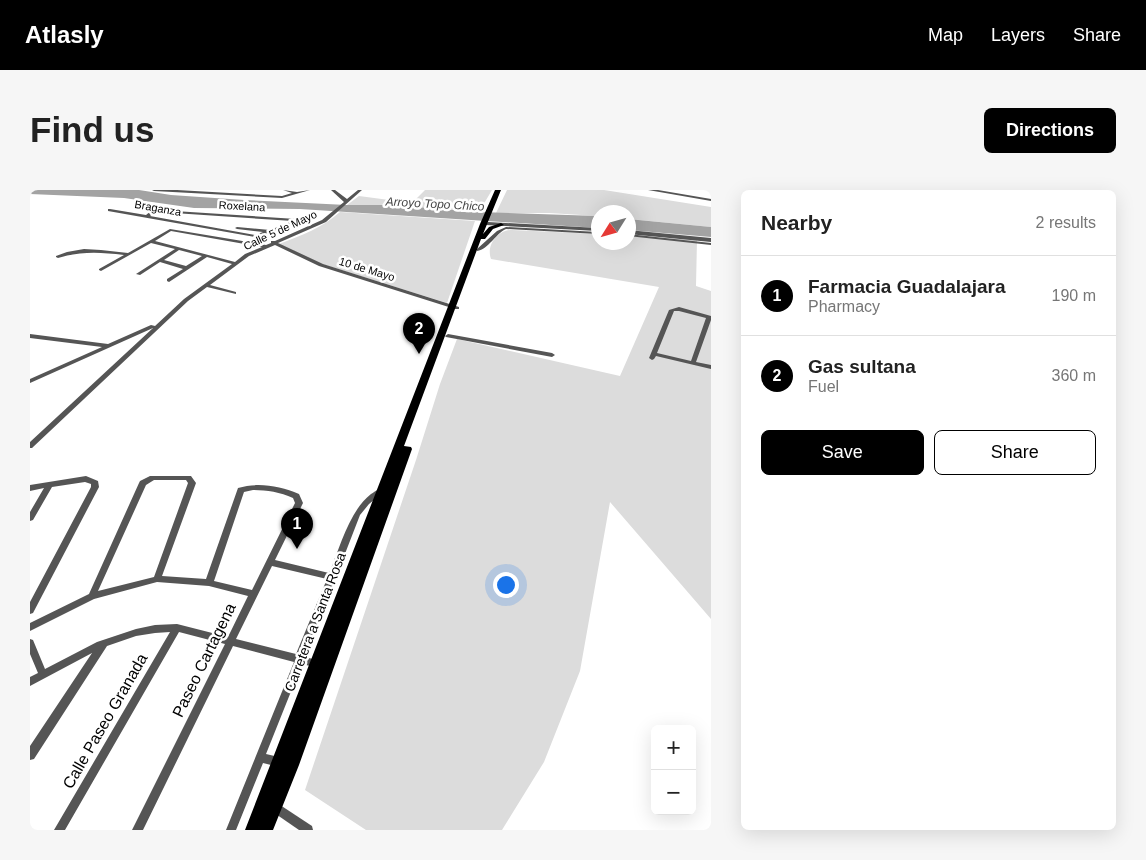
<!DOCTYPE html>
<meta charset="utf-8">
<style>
body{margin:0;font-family:Helvetica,sans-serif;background:#f6f6f6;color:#222}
.controls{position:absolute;right:15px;bottom:15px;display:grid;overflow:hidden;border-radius:8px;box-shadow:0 5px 20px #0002}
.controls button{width:45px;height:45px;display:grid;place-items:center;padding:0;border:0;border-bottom:1px solid #e0e0e0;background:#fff;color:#222;font:25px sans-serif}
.compass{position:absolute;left:561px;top:15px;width:45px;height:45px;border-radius:50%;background:#fff;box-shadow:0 5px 20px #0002;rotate:233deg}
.you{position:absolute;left:475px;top:394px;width:18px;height:18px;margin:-12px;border:4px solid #fff;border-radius:50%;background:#1a73e8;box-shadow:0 0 0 8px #1a73e833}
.badge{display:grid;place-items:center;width:32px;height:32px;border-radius:50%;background:#000;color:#fff;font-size:16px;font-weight:700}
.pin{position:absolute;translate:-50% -41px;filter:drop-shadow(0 1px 2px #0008)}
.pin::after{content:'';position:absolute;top:26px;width:18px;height:15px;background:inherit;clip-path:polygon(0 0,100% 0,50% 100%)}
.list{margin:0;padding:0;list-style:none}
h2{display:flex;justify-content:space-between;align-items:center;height:65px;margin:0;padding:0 20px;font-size:21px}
h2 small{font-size:16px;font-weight:400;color:#767676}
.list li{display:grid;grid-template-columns:32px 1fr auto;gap:15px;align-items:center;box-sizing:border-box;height:80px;padding:0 20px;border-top:1px solid #e0e0e0}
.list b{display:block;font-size:19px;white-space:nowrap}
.list p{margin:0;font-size:16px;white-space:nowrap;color:#767676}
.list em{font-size:16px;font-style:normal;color:#767676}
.actions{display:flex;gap:10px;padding:15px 20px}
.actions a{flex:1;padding:11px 0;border:1px solid #000;border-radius:8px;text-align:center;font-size:18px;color:#000}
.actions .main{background:#000;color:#fff}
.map{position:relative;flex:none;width:681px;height:640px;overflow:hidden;border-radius:8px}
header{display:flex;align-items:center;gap:30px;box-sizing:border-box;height:70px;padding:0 25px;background:#000;color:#fff}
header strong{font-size:24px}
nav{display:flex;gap:28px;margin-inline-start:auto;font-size:18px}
.intro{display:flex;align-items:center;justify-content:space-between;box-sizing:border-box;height:120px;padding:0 30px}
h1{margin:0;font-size:35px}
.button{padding:12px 22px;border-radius:8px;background:#000;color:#fff;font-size:18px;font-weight:700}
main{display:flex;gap:30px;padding:0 30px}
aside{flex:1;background:#fff;border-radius:8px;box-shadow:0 5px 20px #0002}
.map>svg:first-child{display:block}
.green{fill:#dcdcdc}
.water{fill:#a3a3a3}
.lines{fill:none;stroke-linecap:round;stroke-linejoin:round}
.minor{fill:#555;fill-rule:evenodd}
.tertiary{fill:#555;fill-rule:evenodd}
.primary{fill:#000;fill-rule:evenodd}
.labels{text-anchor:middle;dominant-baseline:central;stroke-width:5;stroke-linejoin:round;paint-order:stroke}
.far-street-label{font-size:11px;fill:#000;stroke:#fff}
.far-water-label{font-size:12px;font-style:italic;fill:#444;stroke:#fff}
.street-label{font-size:14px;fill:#000;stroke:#fff}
.near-street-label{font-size:16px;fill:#000;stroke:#fff}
</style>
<header>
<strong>Atlasly</strong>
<nav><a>Map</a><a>Layers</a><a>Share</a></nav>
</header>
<div class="intro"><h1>Find us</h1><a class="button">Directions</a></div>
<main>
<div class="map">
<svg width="681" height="640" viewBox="0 0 681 640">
<rect width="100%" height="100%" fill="#fff"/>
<g class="green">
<path d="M395 0H462L449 22 361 15H317L329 6 382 13Z"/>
<path d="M477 0H574L681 17V37L599 29 598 22H568V26L519 23H466Z"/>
<path d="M310 22 445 31 417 113 289 73 249 54C272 45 292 38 310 22Z"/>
<path d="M482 40 568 44V52H598L599 46 667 50 666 96 681 101V429L580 312 550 481 514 572 472 640H336L275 600 386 270 410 194 427 149 590 186 629 97 461 69C456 56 467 40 482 40Z"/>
</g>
<g class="water">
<path d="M0 0H109L141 5 214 10 317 15H361L449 22 568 26V38L270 19 164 18 94 8 0 4Z"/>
<path d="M598 29 681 37V47L599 40Z"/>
</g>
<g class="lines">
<g class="minor">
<path d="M122 0H147L252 6 262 3 253 0 267 2 280 0 252 8 124 1Z"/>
<path d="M301 0H305L317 9 328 0H332L296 32 248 53 293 74 429 117V119H425L289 76 245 55 219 66 180 95 206 102V104L177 97 158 111 2 258H0V252L123 138 0 193V189L72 157 0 148V144L78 154 121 135 125 136 154 109 202 74 177 67 139 92 137 91V89L153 79 130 72 110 85 106 84 145 59 121 53 71 81 69 80V79L94 65C69 62 52 61 28 68L26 67V66L37 62 54 59 71 60 98 63 140 39 236 55 241 53V51H245L292 30 314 12ZM141 41 232 57 215 64 205 72 125 51ZM149 60 172 66 156 76 134 70Z"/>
<path d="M618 0H628L681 9V11Z"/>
<path d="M678 0H681V1H679Z"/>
<path d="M80 19 116 25 121 21 129 20 266 29 268 30 266 34 225 47 78 21V19ZM129 22 263 31 240 40 207 37 205 38 207 39 233 42 225 45 120 26 124 23Z"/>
<path d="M476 37 568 42V44L476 39C465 44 459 59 447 61V59L467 41Z"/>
<path d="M598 44 681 53V55L598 46Z"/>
<path d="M649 117 681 126V130L666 172 681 175V179L626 166 624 169 622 170 619 168 639 120ZM644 121H649L676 128 661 171 627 163Z"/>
<path d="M418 144 522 163 525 165 522 167 416 147 415 146Z"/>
<path d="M56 286 68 291 69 297 3 423 0 424V412L61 297V294L55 292 22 297 3 330 0 331V322L14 298 0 301V295Z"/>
<path d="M120 286H161L166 293 132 386 176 389 208 298C228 292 250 296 269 304L273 313 245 370 299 383C310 358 319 321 341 304 346 301 349 298 355 298L356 300 339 314 330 325 275 467 291 471 293 474 291 477 288 478 272 474 236 564 253 568 254 572 253 576 249 577 233 573 206 640H196L264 472 203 456 113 640H102L195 454 149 442 35 640H24L140 442 125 443 106 446 77 456 4 569 0 570V556L62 463 0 496V487L8 483 0 464V449L3 450 15 479 67 452 106 439 125 435 147 434 198 447 218 406 179 396 127 392 64 409 0 441V433L59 404 109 293 110 291ZM124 290H156L158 293 124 387 68 401 116 295ZM223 300C236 300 250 302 263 308L265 313 222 400 184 391 214 302ZM242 376 297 389 266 464 206 449Z"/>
<path d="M244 611 282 636 283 640H269L240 620 239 616 240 612Z"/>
</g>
<g class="tertiary">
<path d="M458 32 568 38V41L456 35 455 34Z"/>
<path d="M598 40 681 48V52L598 44Z"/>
</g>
<path class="primary" d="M465 0H471L453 44 459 37 471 33 474 35 463 39 455 49H451L374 256 381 257 382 259 269 575 243 640H215L450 34Z"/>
</g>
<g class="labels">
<g class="far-street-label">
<text transform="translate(212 16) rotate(3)">Roxelana</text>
<text transform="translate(128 18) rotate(10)">Braganza</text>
<text transform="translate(250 40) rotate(-25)">Calle 5 de Mayo</text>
<text transform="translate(337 79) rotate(17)">10 de Mayo</text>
</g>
<g class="far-water-label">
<text transform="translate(405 14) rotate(3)">Arroyo Topo Chico</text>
</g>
<g class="street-label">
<text transform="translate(285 432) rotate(-69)">Carretera a Santa Rosa</text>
</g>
<g class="near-street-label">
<text transform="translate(174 470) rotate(-64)">Paseo Cartagena</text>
<text transform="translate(75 531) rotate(-60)">Calle Paseo Granada</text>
</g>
</g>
</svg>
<div class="controls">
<button>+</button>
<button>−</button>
</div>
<svg class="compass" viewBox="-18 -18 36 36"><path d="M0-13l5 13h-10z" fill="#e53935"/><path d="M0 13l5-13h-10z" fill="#767676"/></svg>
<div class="you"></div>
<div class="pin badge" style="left:267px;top:359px">1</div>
<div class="pin badge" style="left:389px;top:164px">2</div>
</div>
<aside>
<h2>Nearby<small>2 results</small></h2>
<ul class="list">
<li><span class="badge">1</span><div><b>Farmacia Guadalajara</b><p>Pharmacy</p></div><em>190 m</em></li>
<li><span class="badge">2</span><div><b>Gas sultana</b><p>Fuel</p></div><em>360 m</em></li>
</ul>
<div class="actions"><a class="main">Save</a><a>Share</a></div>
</aside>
</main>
